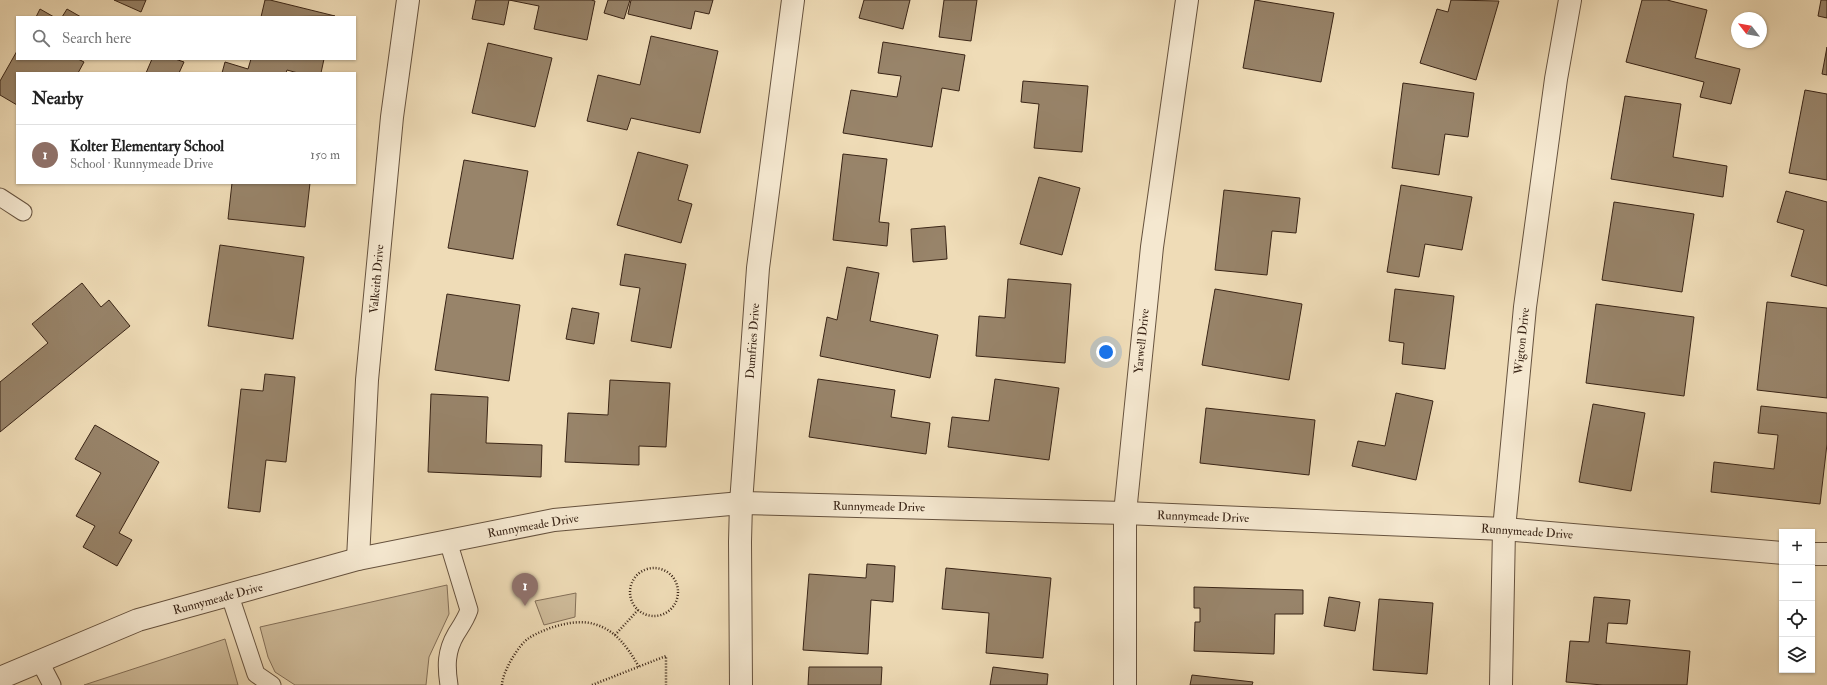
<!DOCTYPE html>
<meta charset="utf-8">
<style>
body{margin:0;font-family:"IM FELL Double Pica",serif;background:#f2f2f2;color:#222}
.controls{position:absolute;right:12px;bottom:12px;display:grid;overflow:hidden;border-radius:0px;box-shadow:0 1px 3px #0004}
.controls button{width:36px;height:36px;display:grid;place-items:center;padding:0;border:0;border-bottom:1px solid #e0e0e0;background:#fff;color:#222;font:20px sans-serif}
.compass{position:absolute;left:1731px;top:12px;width:36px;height:36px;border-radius:50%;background:#fff;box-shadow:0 1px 3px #0004;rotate:301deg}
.you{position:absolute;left:1106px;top:352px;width:14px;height:14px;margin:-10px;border:3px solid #fff;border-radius:50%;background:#1a73e8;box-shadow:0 0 0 6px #1a73e833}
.badge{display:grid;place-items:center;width:26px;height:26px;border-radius:50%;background:#8f2418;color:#fff;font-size:13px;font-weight:700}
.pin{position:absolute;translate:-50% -33px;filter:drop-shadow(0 1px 2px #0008)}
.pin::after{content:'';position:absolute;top:21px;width:14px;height:12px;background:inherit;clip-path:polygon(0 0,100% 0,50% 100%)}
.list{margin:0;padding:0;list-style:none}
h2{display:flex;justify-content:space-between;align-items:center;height:52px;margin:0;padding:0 16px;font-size:17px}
h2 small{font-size:13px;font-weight:400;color:#767676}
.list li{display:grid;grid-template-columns:26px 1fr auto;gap:12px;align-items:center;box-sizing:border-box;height:60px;padding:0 16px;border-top:1px solid #e0e0e0}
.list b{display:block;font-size:15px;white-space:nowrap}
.list p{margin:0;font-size:13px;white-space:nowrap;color:#767676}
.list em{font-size:13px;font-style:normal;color:#767676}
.icon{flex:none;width:22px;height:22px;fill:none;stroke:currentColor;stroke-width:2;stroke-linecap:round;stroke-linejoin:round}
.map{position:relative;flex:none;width:1827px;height:685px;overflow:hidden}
.search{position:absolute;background:#fff;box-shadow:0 1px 3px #0004;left:16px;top:16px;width:340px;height:44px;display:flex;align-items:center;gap:10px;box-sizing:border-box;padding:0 14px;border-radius:0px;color:#767676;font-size:15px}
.panel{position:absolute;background:#fff;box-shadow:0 1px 3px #0004;left:16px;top:72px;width:340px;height:112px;border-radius:0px}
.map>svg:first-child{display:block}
.green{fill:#d0bd9c;stroke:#847059}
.building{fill:#98846a;stroke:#392416}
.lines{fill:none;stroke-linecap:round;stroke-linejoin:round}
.service-casing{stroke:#66523e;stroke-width:19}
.minor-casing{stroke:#66523e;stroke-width:24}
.tertiary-casing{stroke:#66523e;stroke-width:24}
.path{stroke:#392416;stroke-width:2.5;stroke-dasharray:1 2;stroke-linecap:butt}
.service{stroke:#f5e8d0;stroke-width:17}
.minor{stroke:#f5e8d0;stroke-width:22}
.tertiary{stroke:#f5e8d0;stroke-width:22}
.labels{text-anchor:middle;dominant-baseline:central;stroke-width:3;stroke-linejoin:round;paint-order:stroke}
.street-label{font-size:12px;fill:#392416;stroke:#f5e8d0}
</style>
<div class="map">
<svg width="1827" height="685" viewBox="0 0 1827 685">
<rect width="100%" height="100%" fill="#efdcb7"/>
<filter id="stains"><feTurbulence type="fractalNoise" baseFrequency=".005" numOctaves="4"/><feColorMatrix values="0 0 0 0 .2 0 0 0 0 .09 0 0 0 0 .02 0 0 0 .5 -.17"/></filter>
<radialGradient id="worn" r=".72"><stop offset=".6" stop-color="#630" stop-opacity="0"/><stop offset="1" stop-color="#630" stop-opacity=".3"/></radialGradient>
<g class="green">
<path d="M447 585 449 614 429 657 426 685H295L275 672 268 657 260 627Z"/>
<path d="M576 593 575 617 544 625 535 601Z"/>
<path d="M225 639 238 685H84Z"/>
</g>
<g class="building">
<path d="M114 0H146L141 12Z"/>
<path d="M265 0H270L335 16 261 17Z"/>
<path d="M476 0H591L595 1 587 40 534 29 539 6 509 0 504 25 472 19Z"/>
<path d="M608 0H630L624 19 604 13Z"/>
<path d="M631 0H713L709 14 695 11 691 29 628 14Z"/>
<path d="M864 0H910L903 29 859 18Z"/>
<path d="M944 0H977L971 41 939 37Z"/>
<path d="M1255 0 1334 13 1321 82 1243 68Z"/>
<path d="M1451 0 1499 1 1476 80 1420 63 1437 9 1448 12Z"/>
<path d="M1642 0H1667L1707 10 1695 58 1740 69 1731 104 1700 97 1704 82 1626 62Z"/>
<path d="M1821 0H1827V18L1818 16Z"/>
<path d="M40 9 54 17H36Z"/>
<path d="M67 9 81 17H62Z"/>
<path d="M651 36 718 51 700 133 631 118 627 130 587 121 598 75 640 85Z"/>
<path d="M883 42 965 55 959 91 942 88 932 147 843 133 851 90 897 97 901 76 878 73Z"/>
<path d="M488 43 552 58 535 127 472 113Z"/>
<path d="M1827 47V75L1822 74Z"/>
<path d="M17 51V59H78L84 62 78 73H17V105L0 95V81Z"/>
<path d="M152 59H175L184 62 179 73H146Z"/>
<path d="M251 59H324L321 73H298L287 70 286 73H222L225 62 248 69Z"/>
<path d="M1023 81 1088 86 1082 152 1034 148 1039 104 1021 102Z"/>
<path d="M1403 83 1474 93 1468 137 1445 134 1439 175 1392 168Z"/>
<path d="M1805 90 1827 94V180L1789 173Z"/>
<path d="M1625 96 1681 104 1673 157 1727 166 1723 197 1611 179Z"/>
<path d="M638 152 688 165 678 200 692 204 681 243 617 225Z"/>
<path d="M843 154 887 159 879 222 889 223 887 246 833 240Z"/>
<path d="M464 160 528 171 513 259 448 248Z"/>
<path d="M1039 177 1080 188 1062 255 1020 244Z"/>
<path d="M232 183H310L305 227 228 219Z"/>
<path d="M1401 185 1472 197 1462 250 1425 244 1419 277 1387 272Z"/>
<path d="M1224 190 1300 198 1296 233 1272 231 1267 275 1215 270Z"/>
<path d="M1786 191 1827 202V286L1791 276 1804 230 1777 222Z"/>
<path d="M1614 202 1694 214 1682 292 1602 280Z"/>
<path d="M945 226 947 259 913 262 911 229Z"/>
<path d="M220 245 304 257 293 339 208 326Z"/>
<path d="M625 254 686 264 671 348 631 341 640 288 620 285Z"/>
<path d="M847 267 879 273 870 321 938 335 930 378 820 356 827 317 837 320Z"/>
<path d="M1008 279 1071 284 1065 363 976 356 979 316 1005 318Z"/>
<path d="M82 283 101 307 109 300 130 326 0 432V382L48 343 32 324Z"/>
<path d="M1215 289 1302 304 1289 380 1202 365Z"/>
<path d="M1395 289 1454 296 1445 369 1402 364 1404 343 1389 341Z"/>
<path d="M447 294 520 305 509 381 435 370Z"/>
<path d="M1767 302 1827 308V398L1757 390Z"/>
<path d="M1596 304 1694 317 1684 396 1586 383Z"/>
<path d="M572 308 599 313 594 344 566 339Z"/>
<path d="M265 374 295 377 286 462 266 460 260 512 228 508 241 389 263 391Z"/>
<path d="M818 379 895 390 891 417 930 423 926 454 809 437Z"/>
<path d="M995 379 1059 388 1049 460 948 447 952 417 989 421Z"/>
<path d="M610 380 670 383 666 447 639 446V465L565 462 568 413 608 415Z"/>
<path d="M1396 393 1433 401 1416 480 1352 466 1358 441 1385 446Z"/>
<path d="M431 394 488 397 486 443 542 445 541 477 428 472Z"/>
<path d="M1593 404 1645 413 1631 491 1579 482Z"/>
<path d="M1761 406 1827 413V444L1820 504 1711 492 1714 462 1774 469 1778 435 1758 433Z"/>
<path d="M1206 408 1315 420 1309 475 1200 463Z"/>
<path d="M95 425 159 462 119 533 132 540 117 566 83 547 95 526 76 516 101 473 75 459Z"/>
<path d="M867 564 895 566 893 602 871 600 868 654 803 650 809 574 866 578Z"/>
<path d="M946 568 1051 578 1043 658 986 653 989 613 942 609Z"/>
<path d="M1194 587 1303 590V614H1275L1274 654 1194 651 1195 622H1200V608H1194Z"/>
<path d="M1329 597 1360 602 1355 631 1324 626Z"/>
<path d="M1594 597 1630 600 1627 624 1608 623 1606 643 1690 651 1687 685H1603L1566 682 1570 641 1589 642Z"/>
<path d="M1379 599 1433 603 1427 674 1373 670Z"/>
<path d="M809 667H882L881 685H808Z"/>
<path d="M993 667 1048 674 1047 685H990Z"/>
<path d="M1192 675 1253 682 1252 685H1190Z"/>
</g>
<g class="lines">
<defs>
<g id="service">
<path d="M0 197 23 212"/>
<path d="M448 541 469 610C466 619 461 626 456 634 446 651 446 666 449 685"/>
<path d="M230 596 256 674 272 685"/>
<path d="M40 662 52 685"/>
</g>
<g id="minor">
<path d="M358 559 367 380 392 117 408 0"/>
<path d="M741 685 740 542 741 503 758 268 793 0"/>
<path d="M1125 685V513L1152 247 1187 0"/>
<path d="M1501 685 1504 529 1525 307 1556 79 1570 0"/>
</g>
<g id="tertiary">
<path d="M1812 554H1827"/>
<path d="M0 678 138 620 358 559 554 520 741 503 1125 513 1504 529 1782 553"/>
</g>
</defs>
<use href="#service" class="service-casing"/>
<use href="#minor" class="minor-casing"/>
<use href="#tertiary" class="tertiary-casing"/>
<g class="path">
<circle cx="654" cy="592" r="24"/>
<path d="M615 635 638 610"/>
<path d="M502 685C502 673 518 645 529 638 545 628 575 618 594 624 616 630 628 648 639 667"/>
<path d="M592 685 666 656V685"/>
</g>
<use href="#service" class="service"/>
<use href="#minor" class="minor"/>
<use href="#tertiary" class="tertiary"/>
</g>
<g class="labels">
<g class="street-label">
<text transform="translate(377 279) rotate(-85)">Valkeith Drive</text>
<text transform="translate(753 341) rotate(-86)">Dumfries Drive</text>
<text transform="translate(1142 341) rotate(-84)">Yarwell Drive</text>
<text transform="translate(1522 341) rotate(-84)">Wigton Drive</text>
<text transform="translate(879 507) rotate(1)">Runnymeade Drive</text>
<text transform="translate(1203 517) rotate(2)">Runnymeade Drive</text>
<text transform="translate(533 526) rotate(-10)">Runnymeade Drive</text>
<text transform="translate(1527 532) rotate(4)">Runnymeade Drive</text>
<text transform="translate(218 599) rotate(-15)">Runnymeade Drive</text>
</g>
</g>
<rect width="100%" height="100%" filter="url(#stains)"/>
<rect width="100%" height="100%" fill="url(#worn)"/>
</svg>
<div class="controls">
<button>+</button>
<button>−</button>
<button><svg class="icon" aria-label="locate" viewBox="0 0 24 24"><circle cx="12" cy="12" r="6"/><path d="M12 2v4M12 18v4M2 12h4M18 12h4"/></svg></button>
<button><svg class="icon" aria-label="layers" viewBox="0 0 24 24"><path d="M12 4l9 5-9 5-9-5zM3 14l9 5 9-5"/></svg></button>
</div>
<svg class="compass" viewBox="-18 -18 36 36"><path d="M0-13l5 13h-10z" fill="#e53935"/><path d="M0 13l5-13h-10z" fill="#767676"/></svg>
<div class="you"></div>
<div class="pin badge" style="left:525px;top:606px;background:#8d6e63">1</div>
<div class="search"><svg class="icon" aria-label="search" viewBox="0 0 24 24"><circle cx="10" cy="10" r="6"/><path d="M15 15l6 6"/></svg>Search here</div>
<section class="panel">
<h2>Nearby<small></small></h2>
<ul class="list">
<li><span class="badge" style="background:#8d6e63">1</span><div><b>Kolter Elementary School</b><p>School · Runnymeade Drive</p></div><em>150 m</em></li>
</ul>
</section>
</div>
